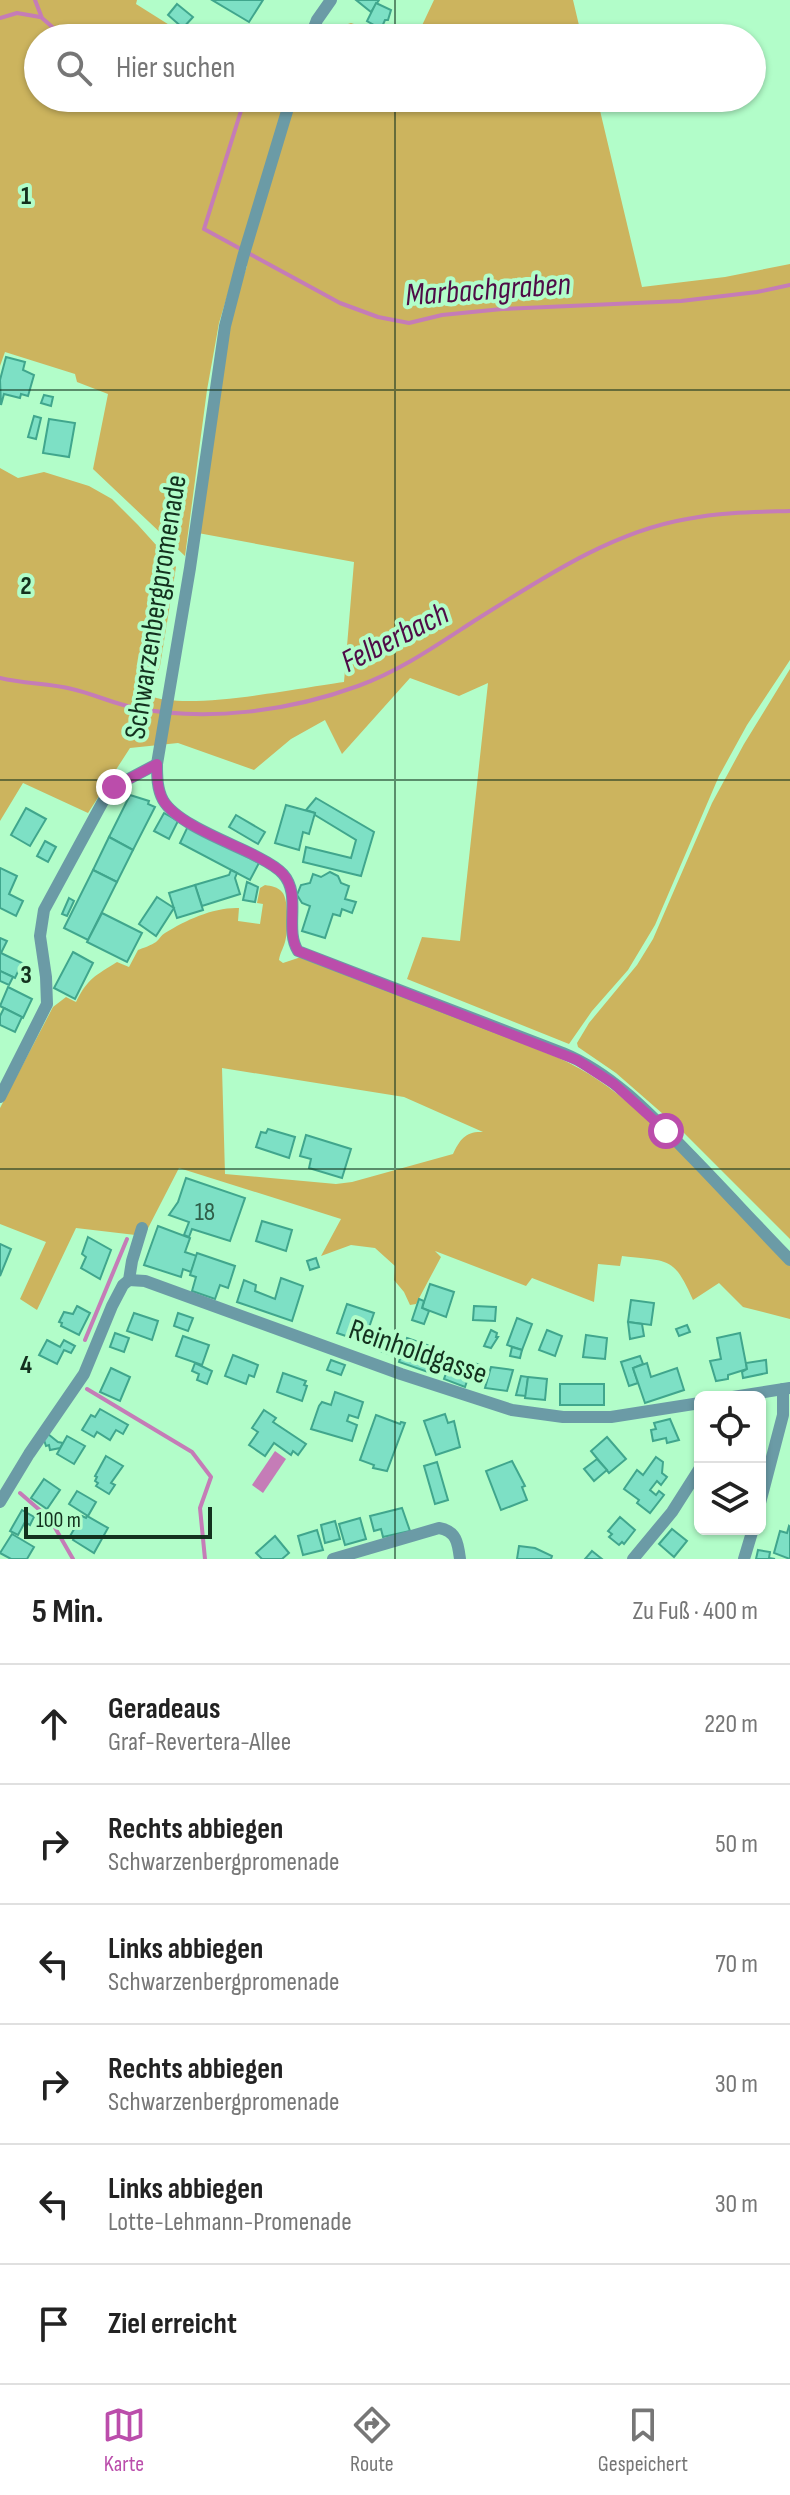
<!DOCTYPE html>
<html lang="de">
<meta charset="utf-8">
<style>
body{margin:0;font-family:"Sofia Sans Condensed",sans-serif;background:#f2f2f2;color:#222}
.controls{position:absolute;right:24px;bottom:24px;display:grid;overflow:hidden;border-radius:12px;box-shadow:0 2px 6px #0004}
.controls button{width:72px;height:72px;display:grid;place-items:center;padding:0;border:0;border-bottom:2px solid #e0e0e0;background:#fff;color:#222;font:40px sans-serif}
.scale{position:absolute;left:24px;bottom:20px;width:188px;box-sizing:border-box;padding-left:8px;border:4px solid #13311e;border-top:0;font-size:22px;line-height:28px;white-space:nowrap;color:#13311e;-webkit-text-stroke:6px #b2fdc9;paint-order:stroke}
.stop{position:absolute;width:24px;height:24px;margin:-18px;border:6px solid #bb4dab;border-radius:50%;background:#fff}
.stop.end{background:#bb4dab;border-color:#fff;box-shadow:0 2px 8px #0008}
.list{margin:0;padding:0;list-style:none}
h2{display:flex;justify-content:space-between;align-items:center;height:104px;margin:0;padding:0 32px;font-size:34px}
h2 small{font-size:26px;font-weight:400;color:#767676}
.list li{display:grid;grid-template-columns:52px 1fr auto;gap:24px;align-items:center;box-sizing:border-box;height:120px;padding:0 32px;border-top:2px solid #e0e0e0}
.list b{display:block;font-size:30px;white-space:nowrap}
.list p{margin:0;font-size:26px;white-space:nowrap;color:#767676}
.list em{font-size:26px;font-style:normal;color:#767676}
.icon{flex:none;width:44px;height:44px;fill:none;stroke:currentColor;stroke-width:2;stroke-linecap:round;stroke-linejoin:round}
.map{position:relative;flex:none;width:790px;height:1559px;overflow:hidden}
.search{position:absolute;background:#fff;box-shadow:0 2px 6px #0004;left:24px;right:24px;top:24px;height:88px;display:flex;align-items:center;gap:20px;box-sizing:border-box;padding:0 28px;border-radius:44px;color:#767676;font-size:30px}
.sheet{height:824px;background:#fff}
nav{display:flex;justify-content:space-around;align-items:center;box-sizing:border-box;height:112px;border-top:2px solid #e0e0e0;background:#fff;font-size:22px;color:#767676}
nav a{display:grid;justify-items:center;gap:4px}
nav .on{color:#bb4dab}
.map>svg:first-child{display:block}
.green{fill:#ccb45e;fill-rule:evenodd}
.water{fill:#c57cb7}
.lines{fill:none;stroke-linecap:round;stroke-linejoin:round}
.stream{stroke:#c57cb7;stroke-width:4}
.building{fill:#7de0c5;stroke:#40a68d;stroke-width:2}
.street{stroke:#6b9ba6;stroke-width:12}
.route{stroke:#bb4dab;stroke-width:10}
.grid{fill:none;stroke:#13311e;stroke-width:2;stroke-opacity:0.55}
.labels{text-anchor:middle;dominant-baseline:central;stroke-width:8;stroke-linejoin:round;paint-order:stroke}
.number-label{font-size:26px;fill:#2e5d48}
.street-label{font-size:30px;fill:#13311e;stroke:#b2fdc9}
.water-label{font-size:32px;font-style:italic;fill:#4f0c47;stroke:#b2fdc9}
.grid-label{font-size:26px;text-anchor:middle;font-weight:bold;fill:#13311e;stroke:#b2fdc9;stroke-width:8;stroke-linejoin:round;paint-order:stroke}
</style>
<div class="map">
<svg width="790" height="1559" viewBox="0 0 790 1559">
<rect width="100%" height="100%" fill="#b2fdc9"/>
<g class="green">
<path d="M0 0H137L136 4 190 38H38V98H597L642 287 725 277 790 264V660L747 725 719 776 655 925 628 970 592 1011 569 1044 407 979 422 937 460 941 488 683 459 696 410 678 342 754 325 720 291 739 254 770 178 743 130 748 88 813 23 783 0 821V468L18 478 44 472 89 486 112 499 138 525 176 567 160 666 150 696C189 711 298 688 344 682L354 562 198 533C211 445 216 351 247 266L238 260 219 323 207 390 185 556 93 469 108 394 77 382 75 374 5 352 0 366Z"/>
<path d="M434 0H573L582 38H397L398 32 417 36Z"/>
<path d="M351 23 378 32 383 38H326L333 29Z"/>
<path d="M790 669V1239L679 1128 616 1073 578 1047 577 1043 589 1023 637 965 653 939 712 803 744 744Z"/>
<path d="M265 885C271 886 278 887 282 892 289 899 288 933 285 942 283 949 280 953 279 960L283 963 301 957 559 1058C617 1085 655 1126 699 1171 729 1202 760 1234 790 1265V1319L743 1307 719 1283 693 1300C673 1255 669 1262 622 1256L620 1266 598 1264 594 1302 532 1278 526 1286 435 1251 441 1257 416 1304 410 1305 404 1292 394 1280 395 1266 375 1248 351 1245 321 1256 341 1219 179 1168 144 1236 76 1228 37 1310 20 1299 46 1242 0 1224V1108L53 1007 66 997 76 1002C88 978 95 976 117 962L129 967 138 950C143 948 152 945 156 942 159 940 161 935 165 933 186 920 214 907 239 908L238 921 260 924 263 904 257 903 260 888ZM222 1068 404 1097 483 1132C466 1131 460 1139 453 1154L352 1182 336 1184 225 1174Z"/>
</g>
<path class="water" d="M275 1451 286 1459 263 1493 252 1485Z"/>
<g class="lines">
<g class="stream">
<path d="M35 0 42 18 65 38"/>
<path d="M0 18 17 13 40 17"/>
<path d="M245 98 204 229 340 303 378 317 409 323 442 315 502 309 681 301 757 292 790 285"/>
<path d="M0 678C24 684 49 683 72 689 94 694 114 704 136 708 208 722 290 711 358 686 400 671 437 645 474 621 540 580 610 532 687 519 721 512 755 512 790 511"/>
<path d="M85 1340 127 1239"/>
<path d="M87 1389 192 1452 211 1477 200 1508 205 1559"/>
<path d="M20 1493 50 1519 73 1559"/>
</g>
</g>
<g class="building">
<path d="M212 0H263L249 22Z"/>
<path d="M356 0H379L371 12Z"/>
<path d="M376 3 391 10 388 20H385L381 29 367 21Z"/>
<path d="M177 4 193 17 183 28 168 15Z"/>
<path d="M193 26 208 36 207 38H195L188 33Z"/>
<path d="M6 357 25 362 23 370 34 375 28 396 21 394 20 398 4 394 1 405 0 380Z"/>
<path d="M44 395 53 397 51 406 41 403Z"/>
<path d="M34 416 41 418 36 439 28 437Z"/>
<path d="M49 419 75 423 69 457 43 453Z"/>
<path d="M130 795 149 801 148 804 155 807 133 850 109 837Z"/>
<path d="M316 798 374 832 361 876 303 862 306 847 351 858 356 840 315 815V813L306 810Z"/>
<path d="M286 805 315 813 309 834 303 832 299 850 275 843Z"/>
<path d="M26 808 46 819 30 846 11 835Z"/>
<path d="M164 813 178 821 169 839 154 831Z"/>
<path d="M236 815 265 832 258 844 229 827Z"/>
<path d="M188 826 259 863 250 880 180 843Z"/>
<path d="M109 837 133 850 117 882 93 870Z"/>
<path d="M45 841 56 847 48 862 37 856Z"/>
<path d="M0 868 17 876 9 894 23 901 16 916 0 908Z"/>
<path d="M93 870 117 882 88 940 64 928Z"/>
<path d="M231 870 237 873 235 878 240 894 202 906 195 885 229 875Z"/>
<path d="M330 872 338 876 341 883 349 886 345 899 356 902 352 913 342 909 340 916 333 914 325 938 302 931 310 906 302 903 297 895 301 885 310 883 313 874 321 877Z"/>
<path d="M247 882 258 887 255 902 243 900Z"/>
<path d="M195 885 203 910 177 918 169 893Z"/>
<path d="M157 897 174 908 156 936 139 924Z"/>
<path d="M69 898 74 901 67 916 62 914Z"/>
<path d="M102 913 142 933 127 962 87 942Z"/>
<path d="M0 938 7 941 1 953 22 963 15 978 0 971Z"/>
<path d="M73 952 93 963 75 999 54 988Z"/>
<path d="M0 971 13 977 9 985 0 981Z"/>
<path d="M8 987 32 999 23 1018 0 1006Z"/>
<path d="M4 1008 22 1017 15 1032 0 1025V1016Z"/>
<path d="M268 1129 295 1137 289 1158 256 1147 261 1132 266 1133Z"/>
<path d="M306 1135 351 1149 342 1178 309 1168 311 1159 300 1156Z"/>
<path d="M186 1178 245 1198 230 1241 192 1229 189 1237 184 1235 189 1222 169 1215 178 1202Z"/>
<path d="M262 1221 292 1230 286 1251 256 1241Z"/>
<path d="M158 1226 190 1238 185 1252 197 1256 191 1272 183 1269 181 1277 144 1265Z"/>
<path d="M88 1237 111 1250 100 1279 81 1268 86 1257 82 1254Z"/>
<path d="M0 1244 11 1249 0 1276Z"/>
<path d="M197 1253 235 1266 228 1288 220 1285 215 1299 192 1291 196 1277 190 1275Z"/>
<path d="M316 1258 319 1267 310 1270 307 1261Z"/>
<path d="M281 1278 303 1286 292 1321 237 1302 244 1280 256 1285 255 1291 275 1299Z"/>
<path d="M430 1284 454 1292 446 1317 422 1308Z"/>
<path d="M419 1299 424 1301 422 1308 429 1311 424 1324 412 1320Z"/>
<path d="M631 1300 654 1303 651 1325 628 1322Z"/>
<path d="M347 1304 374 1313 364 1342 337 1333Z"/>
<path d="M77 1306 90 1313 79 1335 61 1326 62 1323 59 1322 64 1312 73 1314Z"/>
<path d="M474 1306 496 1307 495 1321 473 1320Z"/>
<path d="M134 1313 158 1321 152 1340 127 1331Z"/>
<path d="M178 1313 193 1318 188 1331 174 1326Z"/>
<path d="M517 1318 532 1324 522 1350 507 1345Z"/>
<path d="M628 1322 642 1324 644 1336 630 1339Z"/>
<path d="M687 1325 690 1332 679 1336 676 1329Z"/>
<path d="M491 1330 497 1333 496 1337H498L491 1348 484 1346Z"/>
<path d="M547 1330 562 1336 555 1356 539 1350Z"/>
<path d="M115 1333 129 1338 124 1352 110 1347Z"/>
<path d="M740 1333 747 1369 728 1375V1379L716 1381 710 1361 721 1359 717 1338Z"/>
<path d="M374 1334 395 1342 391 1355 369 1347Z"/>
<path d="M586 1335 607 1338 605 1359 583 1357Z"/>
<path d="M183 1336 209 1345 202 1365 176 1356Z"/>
<path d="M407 1338 436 1348 428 1372 399 1362Z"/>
<path d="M47 1340 60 1347 64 1340 75 1346 71 1353 64 1350 57 1364 39 1355Z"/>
<path d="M512 1347 522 1350 520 1358 510 1356Z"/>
<path d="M233 1355 258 1365 254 1377 249 1375 246 1384 225 1376Z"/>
<path d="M640 1356 643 1364 633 1368 638 1383 629 1386 621 1362Z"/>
<path d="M451 1359 470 1365 471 1362 483 1366 475 1381 468 1378 465 1387 444 1379Z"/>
<path d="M331 1360 345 1365 341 1375 327 1370Z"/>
<path d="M766 1360 767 1373 743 1378 742 1372 747 1369 746 1363Z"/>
<path d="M195 1363 212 1371 207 1384 197 1380 199 1374 192 1371Z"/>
<path d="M647 1363 651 1377 677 1368 684 1390 645 1403 633 1368Z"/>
<path d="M491 1367 513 1370 507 1391 485 1388Z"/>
<path d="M111 1368 130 1377 120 1401 100 1392Z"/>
<path d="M283 1373 306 1381 304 1385 307 1386 302 1401 277 1392Z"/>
<path d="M521 1376 528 1377 526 1396 516 1395Z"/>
<path d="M528 1377 547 1379 545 1400 525 1398Z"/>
<rect x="560" y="1384" width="44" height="21"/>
<path d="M335 1392 363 1402 358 1418 349 1415 347 1421 357 1425 352 1441 311 1429 319 1406 322 1402 331 1405Z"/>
<path d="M100 1409 128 1425 123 1434 116 1430 110 1440 97 1432 94 1437 82 1430 91 1415 95 1417Z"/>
<path d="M264 1410 276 1418 273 1422 306 1444 298 1455 293 1451 291 1455 274 1443 265 1456 249 1445 258 1432 252 1428Z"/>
<path d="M445 1414 448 1423 454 1421 460 1447 436 1455 424 1421Z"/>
<path d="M376 1415 400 1424 401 1422 405 1423 387 1471 373 1468 374 1465 360 1460Z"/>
<path d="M670 1419 679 1440 667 1443 666 1438 653 1441 651 1430 656 1429 654 1423Z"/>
<path d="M48 1434 58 1442 63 1443 60 1448 50 1450 49 1445 46 1446 44 1440Z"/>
<path d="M67 1436 85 1446 74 1464 57 1454Z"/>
<path d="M607 1437 626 1459 609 1473 591 1451Z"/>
<path d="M106 1456 123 1466 111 1483 115 1485 109 1494 96 1486 98 1483 95 1481 97 1477 95 1476Z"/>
<path d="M656 1457 663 1462 662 1473 667 1477 661 1485 657 1481 650 1490 656 1495 659 1491 664 1495 650 1513 637 1503 639 1500 624 1489 637 1470 643 1475Z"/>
<path d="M597 1459 607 1470 594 1481 584 1469Z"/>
<path d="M512 1461 525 1486 522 1487 527 1500 501 1510 486 1471Z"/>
<path d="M437 1462 448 1500 435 1504 424 1466Z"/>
<path d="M44 1479 60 1490 47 1509 31 1498Z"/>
<path d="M77 1491 96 1502 88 1516 69 1504Z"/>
<path d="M402 1508 410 1531 383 1537 381 1529 374 1531 370 1516Z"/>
<path d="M22 1510 34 1517 30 1525 25 1522 18 1535 10 1531Z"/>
<path d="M82 1516 86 1518 87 1516 108 1528 94 1553 73 1540 74 1538 70 1536Z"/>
<path d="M620 1517 635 1530 624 1544 622 1542 619 1545 609 1537 612 1534 608 1531Z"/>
<path d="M360 1518 366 1539 345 1545 339 1524Z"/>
<path d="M335 1521 340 1539 325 1543 321 1525Z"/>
<path d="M789 1526 790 1527V1559L774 1553 780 1531 787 1533Z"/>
<path d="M672 1529 687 1541 674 1557 659 1544Z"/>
<path d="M317 1530 323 1550 303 1555 298 1536Z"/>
<path d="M12 1534 34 1547 27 1559H11L0 1553Z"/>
<path d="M275 1536 289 1553 282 1559H262L256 1553Z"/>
<path d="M519 1546 535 1548 552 1556 551 1559H517Z"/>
<path d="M758 1550 770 1552 769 1558 775 1559H756Z"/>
<path d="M592 1551 602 1559H585Z"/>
</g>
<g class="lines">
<g class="street">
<path d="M310 38 317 20 331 0"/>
<path d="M291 98 243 257 225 326 190 568 157 764C157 776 157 789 163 800 176 823 228 842 252 854 263 860 275 865 283 874 302 895 284 929 298 951L563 1053C614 1074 654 1118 692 1157 725 1191 757 1226 790 1260"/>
<path d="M0 1097 47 1004 46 977 40 936 44 910 107 794 119 784 157 764"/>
<path d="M129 1280 145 1281 401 1374 512 1410 563 1417H611L700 1403"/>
<path d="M733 1397 790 1388"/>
<path d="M0 1502 29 1454 84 1374 112 1306 123 1285 129 1280 132 1261 142 1228"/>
<path d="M760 1503 783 1415V1389"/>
<path d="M333 1559 439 1528C457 1531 458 1544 460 1559"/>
<path d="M633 1559 672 1512 700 1468"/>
<path d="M744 1559 753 1529"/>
</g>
</g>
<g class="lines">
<path class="route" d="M114 787 157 764C157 776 157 789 163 800 176 823 228 842 252 854 263 860 275 865 283 874 302 895 284 929 298 951L577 1060 614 1084 666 1131"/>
</g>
<path class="grid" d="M395 0V38M395 98V1559M0 390H790M0 780H790M0 1169H790"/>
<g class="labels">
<g class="number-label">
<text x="205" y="1212">18</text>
</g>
<g class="street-label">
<text transform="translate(156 607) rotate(-81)">Schwarzenbergpromenade</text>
<text transform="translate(418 1352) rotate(19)">Reinholdgasse</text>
</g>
<g class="water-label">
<text transform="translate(488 290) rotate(-4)">Marbachgraben</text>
<text transform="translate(395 638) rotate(-27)">Felberbach</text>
</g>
</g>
<g class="grid-label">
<text x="26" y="204">1</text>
<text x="26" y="594">2</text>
<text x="26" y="983">3</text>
<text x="26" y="1373">4</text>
</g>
</svg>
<div class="controls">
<button><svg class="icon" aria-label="locate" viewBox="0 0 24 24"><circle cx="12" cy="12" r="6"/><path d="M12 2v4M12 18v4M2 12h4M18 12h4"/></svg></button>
<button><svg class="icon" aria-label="layers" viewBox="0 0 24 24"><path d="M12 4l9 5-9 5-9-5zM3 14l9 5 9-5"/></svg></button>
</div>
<div class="scale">100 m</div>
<div class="stop" style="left:666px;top:1131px"></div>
<div class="stop end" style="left:114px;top:787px"></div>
<div class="search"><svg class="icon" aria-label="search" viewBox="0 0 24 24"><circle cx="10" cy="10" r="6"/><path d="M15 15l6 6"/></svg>Hier suchen</div>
</div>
<section class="sheet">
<h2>5 Min.<small>Zu Fuß · 400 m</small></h2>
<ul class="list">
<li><svg class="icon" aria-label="ahead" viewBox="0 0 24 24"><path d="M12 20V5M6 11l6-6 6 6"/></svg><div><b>Geradeaus</b><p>Graf-Revertera-Allee</p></div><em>220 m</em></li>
<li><svg class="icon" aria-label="right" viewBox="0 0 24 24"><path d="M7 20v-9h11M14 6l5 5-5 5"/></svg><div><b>Rechts abbiegen</b><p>Schwarzenbergpromenade</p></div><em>50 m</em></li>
<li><svg class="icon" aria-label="left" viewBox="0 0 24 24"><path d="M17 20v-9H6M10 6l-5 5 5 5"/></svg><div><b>Links abbiegen</b><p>Schwarzenbergpromenade</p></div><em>70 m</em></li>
<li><svg class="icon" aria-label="right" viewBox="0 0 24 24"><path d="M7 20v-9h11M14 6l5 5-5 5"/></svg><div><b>Rechts abbiegen</b><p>Schwarzenbergpromenade</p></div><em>30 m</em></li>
<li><svg class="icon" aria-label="left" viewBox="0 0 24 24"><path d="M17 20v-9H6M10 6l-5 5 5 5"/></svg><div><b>Links abbiegen</b><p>Lotte-Lehmann-Promenade</p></div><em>30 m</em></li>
<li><svg class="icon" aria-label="arrive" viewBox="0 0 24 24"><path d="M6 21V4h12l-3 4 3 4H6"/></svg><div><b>Ziel erreicht</b></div></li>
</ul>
</section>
<nav>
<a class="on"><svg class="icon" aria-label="map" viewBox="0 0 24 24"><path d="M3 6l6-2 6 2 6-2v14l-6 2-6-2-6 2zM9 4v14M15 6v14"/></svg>Karte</a>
<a><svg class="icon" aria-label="directions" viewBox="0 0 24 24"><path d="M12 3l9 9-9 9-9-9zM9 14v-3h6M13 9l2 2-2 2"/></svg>Route</a>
<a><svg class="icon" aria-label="saved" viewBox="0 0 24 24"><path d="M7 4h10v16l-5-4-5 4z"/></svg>Gespeichert</a>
</nav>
